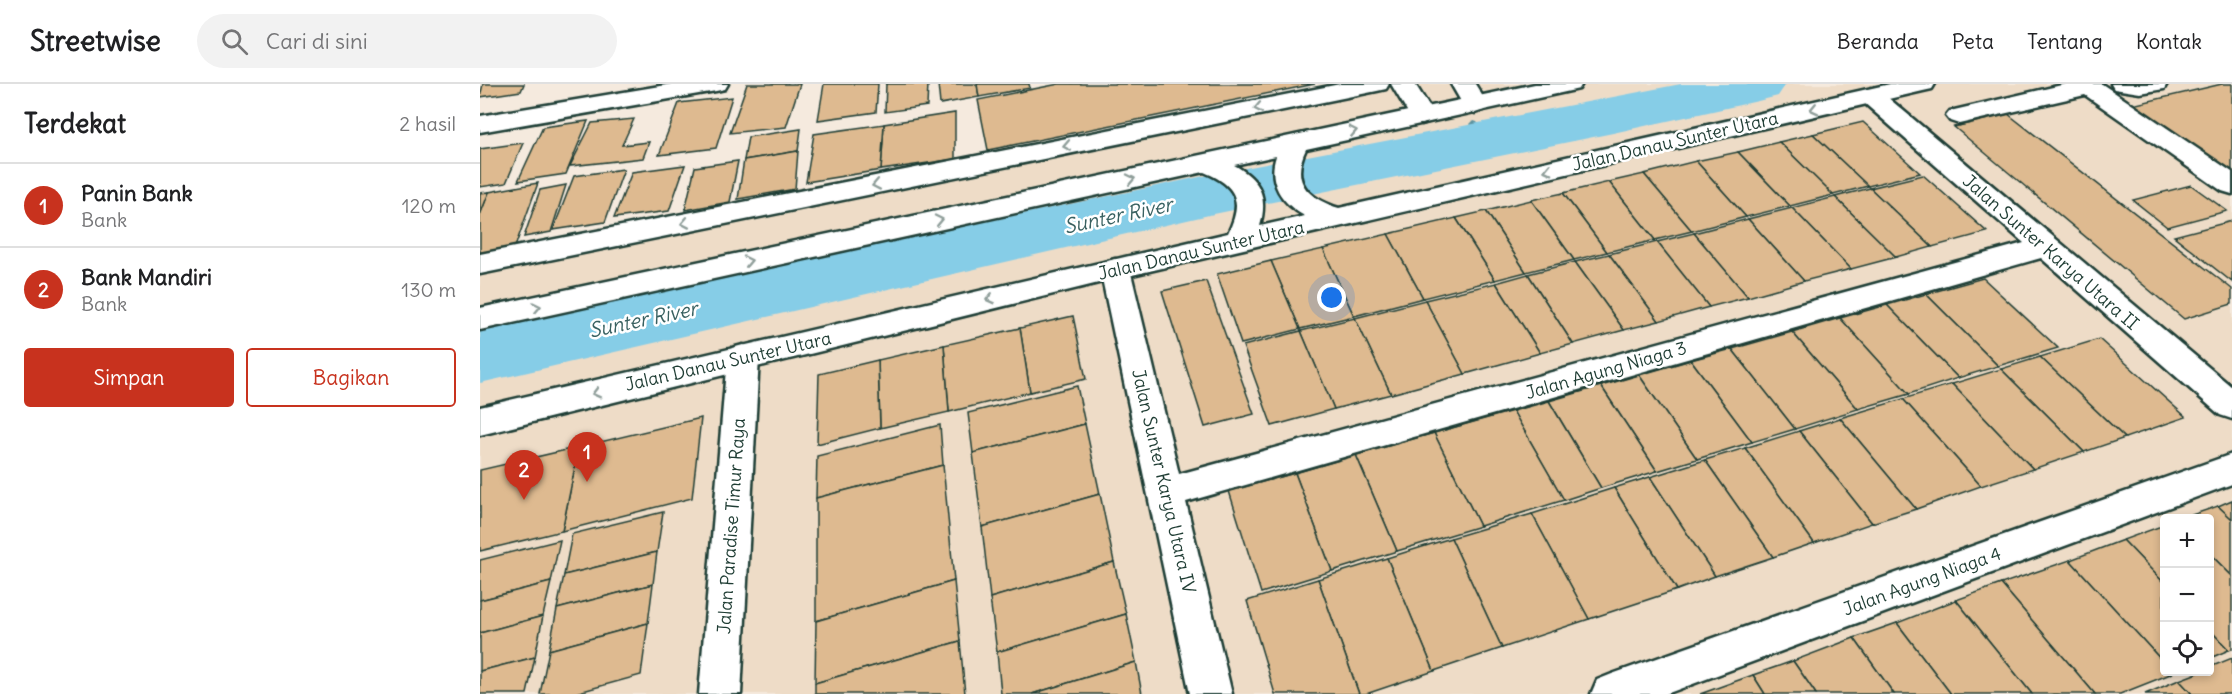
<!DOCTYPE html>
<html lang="id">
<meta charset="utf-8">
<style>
body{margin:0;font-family:Delius,sans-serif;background:#f2f2f2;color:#202124}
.controls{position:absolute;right:18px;bottom:18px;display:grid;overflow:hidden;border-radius:6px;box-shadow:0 3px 9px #0003}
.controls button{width:54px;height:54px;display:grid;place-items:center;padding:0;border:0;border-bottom:2px solid #e0e0e0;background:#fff;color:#202124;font:30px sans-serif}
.you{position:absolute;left:852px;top:214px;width:21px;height:21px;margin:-15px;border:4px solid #fff;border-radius:50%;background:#1a73e8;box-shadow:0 0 0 9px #1a73e833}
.badge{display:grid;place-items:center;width:39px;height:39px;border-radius:50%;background:#c8321e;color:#fff;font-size:20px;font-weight:700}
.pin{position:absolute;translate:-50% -50px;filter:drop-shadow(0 2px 3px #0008)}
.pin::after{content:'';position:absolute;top:32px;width:21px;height:18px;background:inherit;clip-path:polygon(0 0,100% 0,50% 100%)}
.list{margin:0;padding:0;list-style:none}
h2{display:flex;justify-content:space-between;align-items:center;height:78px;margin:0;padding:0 24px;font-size:26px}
h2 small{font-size:20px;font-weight:400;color:#757577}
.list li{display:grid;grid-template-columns:39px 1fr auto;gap:18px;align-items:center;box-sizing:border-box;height:84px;padding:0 24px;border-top:2px solid #e0e0e0}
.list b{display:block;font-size:22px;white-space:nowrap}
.list p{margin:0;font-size:20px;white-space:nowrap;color:#757577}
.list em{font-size:20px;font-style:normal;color:#757577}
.actions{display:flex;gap:12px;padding:18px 24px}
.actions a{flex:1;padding:14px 0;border:2px solid #c8321e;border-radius:6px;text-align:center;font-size:21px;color:#c8321e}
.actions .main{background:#c8321e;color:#fff}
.icon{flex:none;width:33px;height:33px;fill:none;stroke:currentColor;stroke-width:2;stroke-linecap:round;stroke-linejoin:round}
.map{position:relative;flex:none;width:1752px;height:610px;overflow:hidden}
header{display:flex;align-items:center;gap:36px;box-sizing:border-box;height:84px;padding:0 30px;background:#fff;border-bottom:2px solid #e0e0e0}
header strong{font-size:28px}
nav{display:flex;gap:33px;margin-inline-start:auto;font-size:21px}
.search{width:420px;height:54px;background:#f2f2f2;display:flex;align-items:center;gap:15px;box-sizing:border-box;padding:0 21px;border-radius:33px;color:#757577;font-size:22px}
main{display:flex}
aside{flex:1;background:#fff}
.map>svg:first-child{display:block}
.built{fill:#eedcc7;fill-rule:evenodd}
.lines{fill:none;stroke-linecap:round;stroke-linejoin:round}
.stream{fill:#5d939f;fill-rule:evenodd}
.river{fill:#86cde7;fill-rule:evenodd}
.building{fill:#deba90;stroke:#1f3d34;stroke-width:1.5}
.minor-casing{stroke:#1f3d34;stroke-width:5}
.major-casing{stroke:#1f3d34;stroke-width:5}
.minor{fill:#fff;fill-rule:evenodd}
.major{fill:#fff;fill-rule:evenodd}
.oneway{stroke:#8f9e9a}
.labels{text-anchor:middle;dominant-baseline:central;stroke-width:5;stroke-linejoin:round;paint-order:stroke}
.street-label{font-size:18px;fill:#1f3d34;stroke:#fff}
.water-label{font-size:20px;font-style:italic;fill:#396161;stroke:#fff}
</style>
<header>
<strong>Streetwise</strong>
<div class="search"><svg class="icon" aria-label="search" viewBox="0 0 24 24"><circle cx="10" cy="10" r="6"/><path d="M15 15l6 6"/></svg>Cari di sini</div>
<nav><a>Beranda</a><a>Peta</a><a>Tentang</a><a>Kontak</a></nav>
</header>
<main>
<aside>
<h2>Terdekat<small>2 hasil</small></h2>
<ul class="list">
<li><span class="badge">1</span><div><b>Panin Bank</b><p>Bank</p></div><em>120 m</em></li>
<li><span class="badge">2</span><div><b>Bank Mandiri</b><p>Bank</p></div><em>130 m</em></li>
</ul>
<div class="actions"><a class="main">Simpan</a><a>Bagikan</a></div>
</aside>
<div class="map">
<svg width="1752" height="610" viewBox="0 0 1752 610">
<rect width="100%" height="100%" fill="#f5eade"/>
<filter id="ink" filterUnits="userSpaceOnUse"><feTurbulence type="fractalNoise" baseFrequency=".0167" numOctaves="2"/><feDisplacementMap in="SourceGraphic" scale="12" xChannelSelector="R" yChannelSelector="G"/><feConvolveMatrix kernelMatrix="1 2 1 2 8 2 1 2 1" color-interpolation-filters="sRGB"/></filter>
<g filter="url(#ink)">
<path class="built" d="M878 0H1752V610H0V179ZM1684 434H1730V588H1684Z"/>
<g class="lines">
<path class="stream" d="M994 37 997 38 1012 57 1010 59H1004L989 40 991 38Z"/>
<path class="river" d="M1201 0H1306L1298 12 1278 17 1133 49 729 131 0 299V243L729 91Z"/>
</g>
<g class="building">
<path d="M3 0H44L41 7 0 13Z"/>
<path d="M267 0H320L306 43 250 49Z"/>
<path d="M344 0H398L396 28 338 36Z"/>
<path d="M406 0H448L447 22 405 28Z"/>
<path d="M458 0H497L499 13 460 20Z"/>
<path d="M497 0H549L550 4 499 13Z"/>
<path d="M579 0H835L508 66 498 16Z"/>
<path d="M1742 0H1752V90L1652 21Z"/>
<path d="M252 13 236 64 179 71 199 19Z"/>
<path d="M475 29V75L401 86 404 40Z"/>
<path d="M1528 30 1752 205V220L1704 235 1474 43Z"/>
<path d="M154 35 142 61 169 58 163 74 90 82 112 39Z"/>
<path d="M108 37 86 90 38 97 63 43Z"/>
<path d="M1383 38 1440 89 1388 102 1333 50Z"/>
<path d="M404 40 401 86 326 98 334 50Z"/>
<path d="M321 45 318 67 264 76 268 53Z"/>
<path d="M1333 50 1388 102 1353 111 1299 58Z"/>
<path d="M1299 58 1353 111 1310 122 1258 68Z"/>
<path d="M43 59 26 99 0 103V65Z"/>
<path d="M318 67 315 105 258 115 264 76Z"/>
<path d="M1258 68 1310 122 1266 133 1216 77Z"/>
<path d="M258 77 250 118 205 126 215 83Z"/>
<path d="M1216 77 1266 133 1212 147 1164 90Z"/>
<path d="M205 81 189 127 134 134 152 88Z"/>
<path d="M144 85 125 138 73 146 94 92Z"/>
<path d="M1164 90 1212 147 1175 156 1129 98Z"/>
<path d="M1443 91 1507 148 1452 163 1390 104Z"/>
<path d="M1129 98 1175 156 1127 168 1083 109Z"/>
<path d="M58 99 35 163 0 169V131L9 108Z"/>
<path d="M86 101 71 148 44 153 60 106Z"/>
<path d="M1711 101 1747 127 1687 143 1653 116Z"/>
<path d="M1390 104 1452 163 1416 173 1355 113Z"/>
<path d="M9 108 0 131V109Z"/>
<path d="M1083 109 1127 168 1094 176 1051 116Z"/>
<path d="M1355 113 1416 173 1371 185 1312 124Z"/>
<path d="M1051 116 1094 176 1046 188 1006 127Z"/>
<path d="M1312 124 1371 185 1324 197 1268 135Z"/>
<path d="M1006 127 1046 188 1015 196 976 134Z"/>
<path d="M976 134 1015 196 943 214 908 150Z"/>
<path d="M1268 135 1324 197 1268 213 1214 149Z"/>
<path d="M1752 137V198L1694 152Z"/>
<path d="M1214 149 1268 213 1229 223 1177 158Z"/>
<path d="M908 150 943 214 874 232 843 165Z"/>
<path d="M1177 158 1229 223 1179 237 1129 170Z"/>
<path d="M843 165 874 232 820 245 791 177Z"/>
<path d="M1129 170 1179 237 1144 246 1095 178Z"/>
<path d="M791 177 820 245 761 260 737 190Z"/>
<path d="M1095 178 1144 246 1093 260 1048 190Z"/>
<path d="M1048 190 1093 260 1060 269 1016 199Z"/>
<path d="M1503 194 1578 264 1518 282 1446 210Z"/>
<path d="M726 197 774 330 725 343 682 207Z"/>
<path d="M1016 199 1060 269 985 290 945 216Z"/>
<path d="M1446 210 1518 282 1478 294 1407 221Z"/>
<path d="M945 216 985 290 911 310 875 234Z"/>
<path d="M1407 221 1478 294 1429 310 1360 234Z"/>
<path d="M593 232 606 295 550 308 540 244Z"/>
<path d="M875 234 911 310 854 325 821 247Z"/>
<path d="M1360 234 1429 310 1378 325 1312 248Z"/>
<path d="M540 244 550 308 469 328 464 261Z"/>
<path d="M821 247 854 325 792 342 763 262Z"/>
<path d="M1312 248 1378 325 1315 345 1252 265Z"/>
<path d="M1619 255 1706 333 1645 354 1560 273Z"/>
<path d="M464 261 469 328 400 344 398 276Z"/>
<path d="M1252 265 1315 345 1272 358 1211 276Z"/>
<path d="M1560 273 1645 354 1604 368 1521 285Z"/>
<path d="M398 276 400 344 337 360 339 290Z"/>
<path d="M1211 276 1272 358 1217 375 1159 291Z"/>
<path d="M1521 285 1604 368 1553 385 1472 300Z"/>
<path d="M1159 291 1217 375 1177 387 1121 302Z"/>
<path d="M1472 300 1553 385 1501 402 1423 315Z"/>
<path d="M597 302 605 340 493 369 488 329Z"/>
<path d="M1121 302 1177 387 1121 404 1069 317Z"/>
<path d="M1423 315 1501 402 1436 425 1360 334Z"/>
<path d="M1069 317 1121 404 1084 416 1033 327Z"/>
<path d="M1033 327 1084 416 1000 442 954 349Z"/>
<path d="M221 334 212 414 82 447 99 363Z"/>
<path d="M1360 334 1436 425 1392 439 1319 347Z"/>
<path d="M605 340 620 410 502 443 493 369Z"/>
<path d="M460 341 463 381 336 414 337 372Z"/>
<path d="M1319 347 1392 439 1334 459 1265 364Z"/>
<path d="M954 349 1000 442 917 467 876 371Z"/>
<path d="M99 363 82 447 0 467V386Z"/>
<path d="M1265 364 1334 459 1293 473 1225 376Z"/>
<path d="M876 371 917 467 852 487 815 389Z"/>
<path d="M1225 376 1293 473 1235 492 1170 393Z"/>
<path d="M463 381 474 497 336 537V414Z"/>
<path d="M815 389 852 487 781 509 749 407Z"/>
<path d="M1170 393 1235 492 1197 506 1134 404Z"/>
<path d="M1134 404 1197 506 1109 535 1052 430Z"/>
<path d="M620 410 634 478 510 514 502 443Z"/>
<path d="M1752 416V435L1738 422Z"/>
<path d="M1738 422 1752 435V492L1730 470V434H1703Z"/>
<path d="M183 428 177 468 84 491 92 450Z"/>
<path d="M1052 430 1109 535 1022 564 971 454Z"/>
<path d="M1684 441V499L1643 456Z"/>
<path d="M971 454 1022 564 954 587 907 474Z"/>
<path d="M80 456 71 498 0 516V476Z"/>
<path d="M1643 456 1684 499V579L1590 476Z"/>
<path d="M177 468 173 500 77 525 84 491Z"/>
<path d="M1730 470 1752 492V565L1749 566 1730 546Z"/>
<path d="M907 474 954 587 886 610H879L838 495Z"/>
<path d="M1590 476 1684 579V588L1693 589 1640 610H1615L1521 500Z"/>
<path d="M634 478 646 530 517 568 510 514Z"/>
<path d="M838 495 879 610H795L767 517Z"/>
<path d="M474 497 480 557 335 599 336 537Z"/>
<path d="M71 498 63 532 0 549V516Z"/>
<path d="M173 500 168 539 69 566 77 525Z"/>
<path d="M1521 500 1615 610H1552L1476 516Z"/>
<path d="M1476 516 1552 610H1471L1417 539Z"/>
<path d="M646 530 656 578 552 610H521L517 568Z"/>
<path d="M63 532 55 573 0 587V549Z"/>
<path d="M168 539 161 591 92 610H60L69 566Z"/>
<path d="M1417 539 1471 610H1414L1374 554Z"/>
<path d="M1730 546 1749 566 1730 574Z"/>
<path d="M1374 554 1414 610H1336L1313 577Z"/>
<path d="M480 557 485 610H335V599Z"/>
<path d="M55 573 47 610H0V587Z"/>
<path d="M1752 574V610H1712L1699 596 1720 588H1730V583Z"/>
<path d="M1313 577 1336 610H1285L1273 591Z"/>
<path d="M656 578 662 610H552Z"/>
<path d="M1273 591 1285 610H1220Z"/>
<path d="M1699 596 1712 610H1665Z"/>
</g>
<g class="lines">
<defs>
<g id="minor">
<path d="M192 0H248L245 5 236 7 0 48V32Z"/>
<path d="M860 0H909L906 5 897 7 0 190V170Z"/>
<path d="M911 0H935L955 32 951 37 942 40 933 37Z"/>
<path d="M971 0H995L1008 21 1004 26 995 29 986 26Z"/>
<path d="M1586 0H1622L1752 88V110L1742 107 1605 11 1479 40 1470 37 1466 32 1470 27Z"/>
<path d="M1631 0H1687L1684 5 1660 9 1634 5Z"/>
<path d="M1391 5 1400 7 1752 303V335L1740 331 1561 174 706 418 752 610H710L620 185 625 178 635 175 645 178 650 185 699 390 1544 159 1382 17 1379 12 1382 7Z"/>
<path d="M263 261 274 264 279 273 261 610H219L247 273 252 264Z"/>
<path d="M1752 370V400L1186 610H1111L1117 596 1132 590Z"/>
</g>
<path id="major" d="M1055 0H1102L1099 5 1090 7 826 65C810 98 828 114 859 124L1410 0H1455L1452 5 1443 7 635 195 0 351V323L748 149C764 117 756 101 724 88L0 246V224ZM796 72C787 98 802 120 825 132L780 142C788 113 781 96 754 81Z"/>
</defs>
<use href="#minor" class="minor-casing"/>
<use href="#major" class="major-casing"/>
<use href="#minor" class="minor"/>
<use href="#major" class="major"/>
</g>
<defs><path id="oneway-chevron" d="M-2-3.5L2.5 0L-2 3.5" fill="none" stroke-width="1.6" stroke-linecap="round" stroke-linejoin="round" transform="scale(1.5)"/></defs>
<g class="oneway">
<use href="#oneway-chevron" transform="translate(778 24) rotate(169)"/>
<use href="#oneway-chevron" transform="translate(1334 25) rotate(167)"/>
<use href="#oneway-chevron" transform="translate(873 47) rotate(-12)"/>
<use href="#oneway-chevron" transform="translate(587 62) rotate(169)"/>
<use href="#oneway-chevron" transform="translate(1068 86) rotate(167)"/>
<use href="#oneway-chevron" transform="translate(651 95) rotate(-12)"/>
<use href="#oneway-chevron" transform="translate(396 101) rotate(169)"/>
<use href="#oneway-chevron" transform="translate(459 136) rotate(-12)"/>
<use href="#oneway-chevron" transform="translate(205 139) rotate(169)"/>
<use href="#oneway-chevron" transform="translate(268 177) rotate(-12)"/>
<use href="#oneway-chevron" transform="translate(510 215) rotate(167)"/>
<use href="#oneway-chevron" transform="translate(57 223) rotate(-12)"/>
<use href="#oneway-chevron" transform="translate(116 309) rotate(166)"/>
</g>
</g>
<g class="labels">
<g class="street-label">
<text transform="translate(1195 57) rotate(-13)">Jalan Danau Sunter Utara</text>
<text transform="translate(721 166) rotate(-13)">Jalan Danau Sunter Utara</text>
<text transform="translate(1571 168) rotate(41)">Jalan Sunter Karya Utara II</text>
<text transform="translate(248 277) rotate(-13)">Jalan Danau Sunter Utara</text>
<text transform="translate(1126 286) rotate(-16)">Jalan Agung Niaga 3</text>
<text transform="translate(684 397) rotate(77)">Jalan Sunter Karya Utara IV</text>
<text transform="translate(251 442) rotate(-86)">Jalan Paradise Timur Raya</text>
<text transform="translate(1442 497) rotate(-20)">Jalan Agung Niaga 4</text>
</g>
<g class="water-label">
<text transform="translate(638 131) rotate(-12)">Sunter River</text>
<text transform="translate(163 235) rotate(-12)">Sunter River</text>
</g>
</g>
</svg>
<div class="controls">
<button>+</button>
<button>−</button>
<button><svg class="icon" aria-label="locate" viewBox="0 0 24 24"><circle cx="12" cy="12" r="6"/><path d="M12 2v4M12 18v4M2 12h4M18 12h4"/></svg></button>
</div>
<div class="you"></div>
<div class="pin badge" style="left:107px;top:398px">1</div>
<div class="pin badge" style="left:44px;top:416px">2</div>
</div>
</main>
